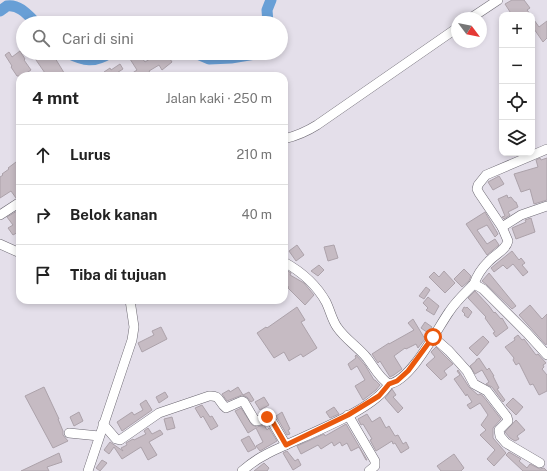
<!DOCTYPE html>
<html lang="id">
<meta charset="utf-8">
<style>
body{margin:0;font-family:"Public Sans",sans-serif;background:#f6f6f6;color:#222}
.controls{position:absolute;right:12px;top:12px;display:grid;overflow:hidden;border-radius:8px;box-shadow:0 2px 6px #0003}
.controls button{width:36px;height:36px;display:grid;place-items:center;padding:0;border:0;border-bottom:1px solid #e0e0e0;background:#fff;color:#222;font:20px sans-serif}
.compass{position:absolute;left:451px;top:12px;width:36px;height:36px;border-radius:50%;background:#fff;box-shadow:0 2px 6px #0003;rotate:122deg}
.stop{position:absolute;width:12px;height:12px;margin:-9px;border:3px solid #ea580c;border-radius:50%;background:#fff}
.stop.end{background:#ea580c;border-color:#fff;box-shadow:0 1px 4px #0008}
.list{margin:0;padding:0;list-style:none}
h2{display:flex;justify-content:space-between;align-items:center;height:52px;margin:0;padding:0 16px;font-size:17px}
h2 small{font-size:13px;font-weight:400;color:#767676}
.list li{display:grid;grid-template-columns:26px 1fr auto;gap:12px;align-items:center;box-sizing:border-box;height:60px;padding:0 16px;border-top:1px solid #e0e0e0}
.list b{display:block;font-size:15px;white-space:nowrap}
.list em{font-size:13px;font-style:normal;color:#767676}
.icon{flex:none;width:22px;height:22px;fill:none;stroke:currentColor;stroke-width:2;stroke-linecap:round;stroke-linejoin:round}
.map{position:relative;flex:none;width:547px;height:471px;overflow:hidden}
.search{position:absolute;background:#fff;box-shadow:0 2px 6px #0003;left:16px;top:16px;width:272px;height:44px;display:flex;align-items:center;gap:10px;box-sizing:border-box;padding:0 14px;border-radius:22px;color:#767676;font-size:15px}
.panel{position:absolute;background:#fff;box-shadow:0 2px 6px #0003;left:16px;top:72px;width:272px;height:232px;border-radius:12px}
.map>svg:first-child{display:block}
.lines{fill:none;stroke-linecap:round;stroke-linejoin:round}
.river{stroke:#689fd6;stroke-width:11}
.building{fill:#c6bbc3;stroke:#aca2aa}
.minor-casing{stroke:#6b6771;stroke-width:10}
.minor{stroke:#fff;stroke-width:9}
.route{stroke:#ea580c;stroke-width:5}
</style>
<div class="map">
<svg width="547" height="471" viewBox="0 0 547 471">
<rect width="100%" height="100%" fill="#e4dfea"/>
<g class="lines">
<g class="river">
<path d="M0 11 7 6C19 4 28 15 36 23"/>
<path d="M150 23 157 22 162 23"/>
<path d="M268 23 267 10 271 0"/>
<path d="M68 53C84 61 94 63 110 53"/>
<path d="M195 53 209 59 231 58 261 53"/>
</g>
</g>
<g class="building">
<path d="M512 0H524L530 8 527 10 531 15H512L505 4Z"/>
<path d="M532 17 539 27 547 21V38L543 42 532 26Z"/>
<path d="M20 51 25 59 24 60 31 70 22 76H17L11 67 12 66 5 55 9 52 12 57Z"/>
<path d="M39 53 41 55 44 53H55L57 57 55 58 66 76H47L34 57Z"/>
<path d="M138 53 145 62 153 57 150 53H157L160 57 166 53 172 62 162 70 159 65 149 71 152 76H128L137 70 130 59Z"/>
<path d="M120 64 123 69 112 76H107L104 72 110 68 111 70Z"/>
<path d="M540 158 541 160 547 158V200L534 204 530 189 521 192 514 174 538 167 536 160Z"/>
<path d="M20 159V186L18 187 20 190V196L16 198 11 191 0 198V177L3 175 2 174 9 169 8 168Z"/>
<path d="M499 176 504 184 493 190 488 182Z"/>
<path d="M507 195 508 198 511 197 515 202H516L518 207 508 212 510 215 504 219 502 217 505 216 498 199Z"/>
<path d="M17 211 20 216V231L13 235 8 228 13 225 7 217Z"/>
<path d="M485 212 498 234 495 237 487 225 477 230 487 244 495 239 499 245 487 255 466 224Z"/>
<path d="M531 218 535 232 516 239 512 228 526 222 525 220Z"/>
<path d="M297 245 304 255 296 261 289 251Z"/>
<path d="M334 245 338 258 328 261 324 247Z"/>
<path d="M512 251 519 260 521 258 525 263 522 265 528 272 523 276 513 264 507 269 503 265 494 272 491 268Z"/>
<path d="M319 265 324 270 318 276 311 271Z"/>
<path d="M464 269 471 276 469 281 462 287 454 279Z"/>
<path d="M286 270 291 273 290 275 304 283 314 295 305 305 288 288 289 287 284 284V273Z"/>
<path d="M444 271 455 283 445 293 429 277 434 272 439 277Z"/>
<path d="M489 273 516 306 512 309 487 285 482 281Z"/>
<path d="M426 287 430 290 424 299 419 296Z"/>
<path d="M475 291 489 306 494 313 495 312 501 319 502 318 508 328 496 337 493 333 495 332 485 318 486 317 468 298Z"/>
<path d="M428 297 439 306 434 315 426 310 428 308 423 303Z"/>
<path d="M530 305 542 319 547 314V343L546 345 519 315Z"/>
<path d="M297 307 305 320 301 322 317 348 303 357 301 354 289 361 284 352 274 358 257 333 266 327 267 328Z"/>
<path d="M464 307 466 308 467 307 472 312 468 318 464 315 465 314 462 311Z"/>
<path d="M413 319 425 339 418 348 416 344 406 349 405 348 394 356 402 369 394 375 390 377 380 361 378 363 372 354 389 343V344L414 330 408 323Z"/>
<path d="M425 322 432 327 428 333 421 328Z"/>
<path d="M161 327 167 339 142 352 138 343 154 335 152 331Z"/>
<path d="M518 335 522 340 524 339 536 355 538 354 546 363 543 365 544 367 542 369 547 375V391L539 395 533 384 530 385 519 363 516 365 513 360 514 358 505 347 515 340 514 338Z"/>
<path d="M483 336 489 342 477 356 469 348Z"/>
<path d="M436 347 453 364 444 371 447 375 441 380 426 365 435 357 431 352Z"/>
<path d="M356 355 365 365 374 380H375L380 385 376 390 363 400 355 386 365 380 357 366 351 370 348 364 356 358 355 356Z"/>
<path d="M479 358 487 370 489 368 494 376H493L499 388 497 389 505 400 503 402 492 387 486 384 489 382 482 370 475 374 470 366 476 361V360Z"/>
<path d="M458 370 469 387 478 395 480 394 483 396 501 419 493 428V438L506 453 494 466 487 459 495 450 480 435 486 430 481 425 488 415 480 403 470 409 467 405 472 402 467 394 466 396 454 379 460 375 457 371Z"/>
<path d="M44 387 59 419H58L63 431V435L68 441 53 448 25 396Z"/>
<path d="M238 387 243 395 249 392 254 400 251 402 247 397 242 395 227 401 222 394 229 390 230 392Z"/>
<path d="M392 389 396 395 393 397 403 408 398 413 385 398Z"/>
<path d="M165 392 168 397 159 403 156 397Z"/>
<path d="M264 397 269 405 260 410 255 402Z"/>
<path d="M513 398 523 407 516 415 506 405Z"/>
<path d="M146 400 152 410 122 431 117 422 132 412 134 415 143 410 140 404Z"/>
<path d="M202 405 210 417 212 416 218 426 211 430 203 416 201 418 195 408Z"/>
<path d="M334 407 339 414 330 418 326 412Z"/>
<path d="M241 408 252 425 257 427 264 425 267 430 269 428 277 441 260 451 256 446 263 442 256 428 248 433 235 411Z"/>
<path d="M79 412 83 421 74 426 70 417Z"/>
<path d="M282 412 290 429 288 430 290 434 287 435 276 416Z"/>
<path d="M367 414 372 422 380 417 386 428 389 426 395 436 398 435 403 444 406 442 409 448 401 453 395 443 393 444 392 441 376 451 370 440 372 439 363 424 361 425 358 419Z"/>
<path d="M172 417 175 428 167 430 164 419Z"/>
<path d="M516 420 525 430 517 436 519 439 515 441 510 438 505 432Z"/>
<path d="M346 424 367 460H366L359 447 351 451 347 443 342 446 340 442 334 446 332 442 321 449 318 445 301 454 297 446 324 434 325 436Z"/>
<path d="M148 428 152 434 160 430 163 434 149 442 157 455 148 460 141 447 122 459 114 447 109 454 104 450 110 442 123 451 121 448 127 445 126 443 133 439 134 440 146 434 144 431Z"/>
<path d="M249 436 256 448 248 452 241 440Z"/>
<path d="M287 451 295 461 298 459 301 465 293 470 283 453Z"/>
<path d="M509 452 521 459 519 461 527 468 530 464 540 469 544 468 547 471H523L506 455Z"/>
<path d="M59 453 62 462 47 467 49 471H21Z"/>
<path d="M454 454 464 468 461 471H441L437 466Z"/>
<path d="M102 460 107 463 100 471 96 468Z"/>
<path d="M264 463 269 468 267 471H254Z"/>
</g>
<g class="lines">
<defs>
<g id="minor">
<path d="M471 18 498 0"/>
<path d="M284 139C296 136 306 132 317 125L457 28"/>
<path d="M0 215 20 202"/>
<path d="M502 227 521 215 547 206"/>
<path d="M0 244 20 253"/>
<path d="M284 262C302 272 316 284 326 302 330 310 332 320 337 327 345 339 358 347 367 358 374 367 379 378 389 384 411 381 437 329 449 312 456 301 465 293 474 284L483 289 527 333 547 355"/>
<path d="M474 284C477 275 482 268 488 262 494 255 506 250 508 241L502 227 479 193 477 189 478 185 486 175 547 149"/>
<path d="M433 337 449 351 467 371 474 384 487 391 507 417 508 421 499 430 500 436 506 443 540 463"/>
<path d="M348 415 375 461V466L369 471"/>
<path d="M103 424 116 439 120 440 159 413 209 396C221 395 218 402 226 408L242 401 244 402 254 419 256 421 270 418 286 445"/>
<path d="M69 433 99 436"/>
<path d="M88 471 132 340 134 327 130 300"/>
<path d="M242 471C249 465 257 459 265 455 296 438 372 413 389 384"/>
</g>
</defs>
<use href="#minor" class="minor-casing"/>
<use href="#minor" class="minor"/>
</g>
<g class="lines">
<path class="route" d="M267 417 271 419 286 445 348 415 379 396 389 384 397 381 408 371 433 337"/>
</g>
</svg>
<div class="controls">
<button>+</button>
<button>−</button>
<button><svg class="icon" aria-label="locate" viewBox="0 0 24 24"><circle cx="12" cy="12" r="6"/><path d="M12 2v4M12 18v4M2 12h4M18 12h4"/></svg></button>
<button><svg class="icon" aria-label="layers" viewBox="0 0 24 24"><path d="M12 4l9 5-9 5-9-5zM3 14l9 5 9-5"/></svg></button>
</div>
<svg class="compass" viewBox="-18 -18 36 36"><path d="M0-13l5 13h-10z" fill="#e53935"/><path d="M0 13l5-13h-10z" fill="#767676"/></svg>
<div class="stop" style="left:433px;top:337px"></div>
<div class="stop end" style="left:267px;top:417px"></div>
<div class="search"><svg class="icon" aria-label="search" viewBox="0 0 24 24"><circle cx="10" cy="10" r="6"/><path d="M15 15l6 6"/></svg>Cari di sini</div>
<section class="panel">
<h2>4 mnt<small>Jalan kaki · 250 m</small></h2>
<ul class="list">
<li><svg class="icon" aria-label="ahead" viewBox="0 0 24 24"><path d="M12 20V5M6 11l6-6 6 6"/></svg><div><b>Lurus</b></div><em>210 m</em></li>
<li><svg class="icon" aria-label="right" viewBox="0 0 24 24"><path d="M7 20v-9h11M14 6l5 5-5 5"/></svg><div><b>Belok kanan</b></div><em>40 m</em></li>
<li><svg class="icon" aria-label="arrive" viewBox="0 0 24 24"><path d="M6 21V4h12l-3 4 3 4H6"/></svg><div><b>Tiba di tujuan</b></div></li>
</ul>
</section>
</div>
